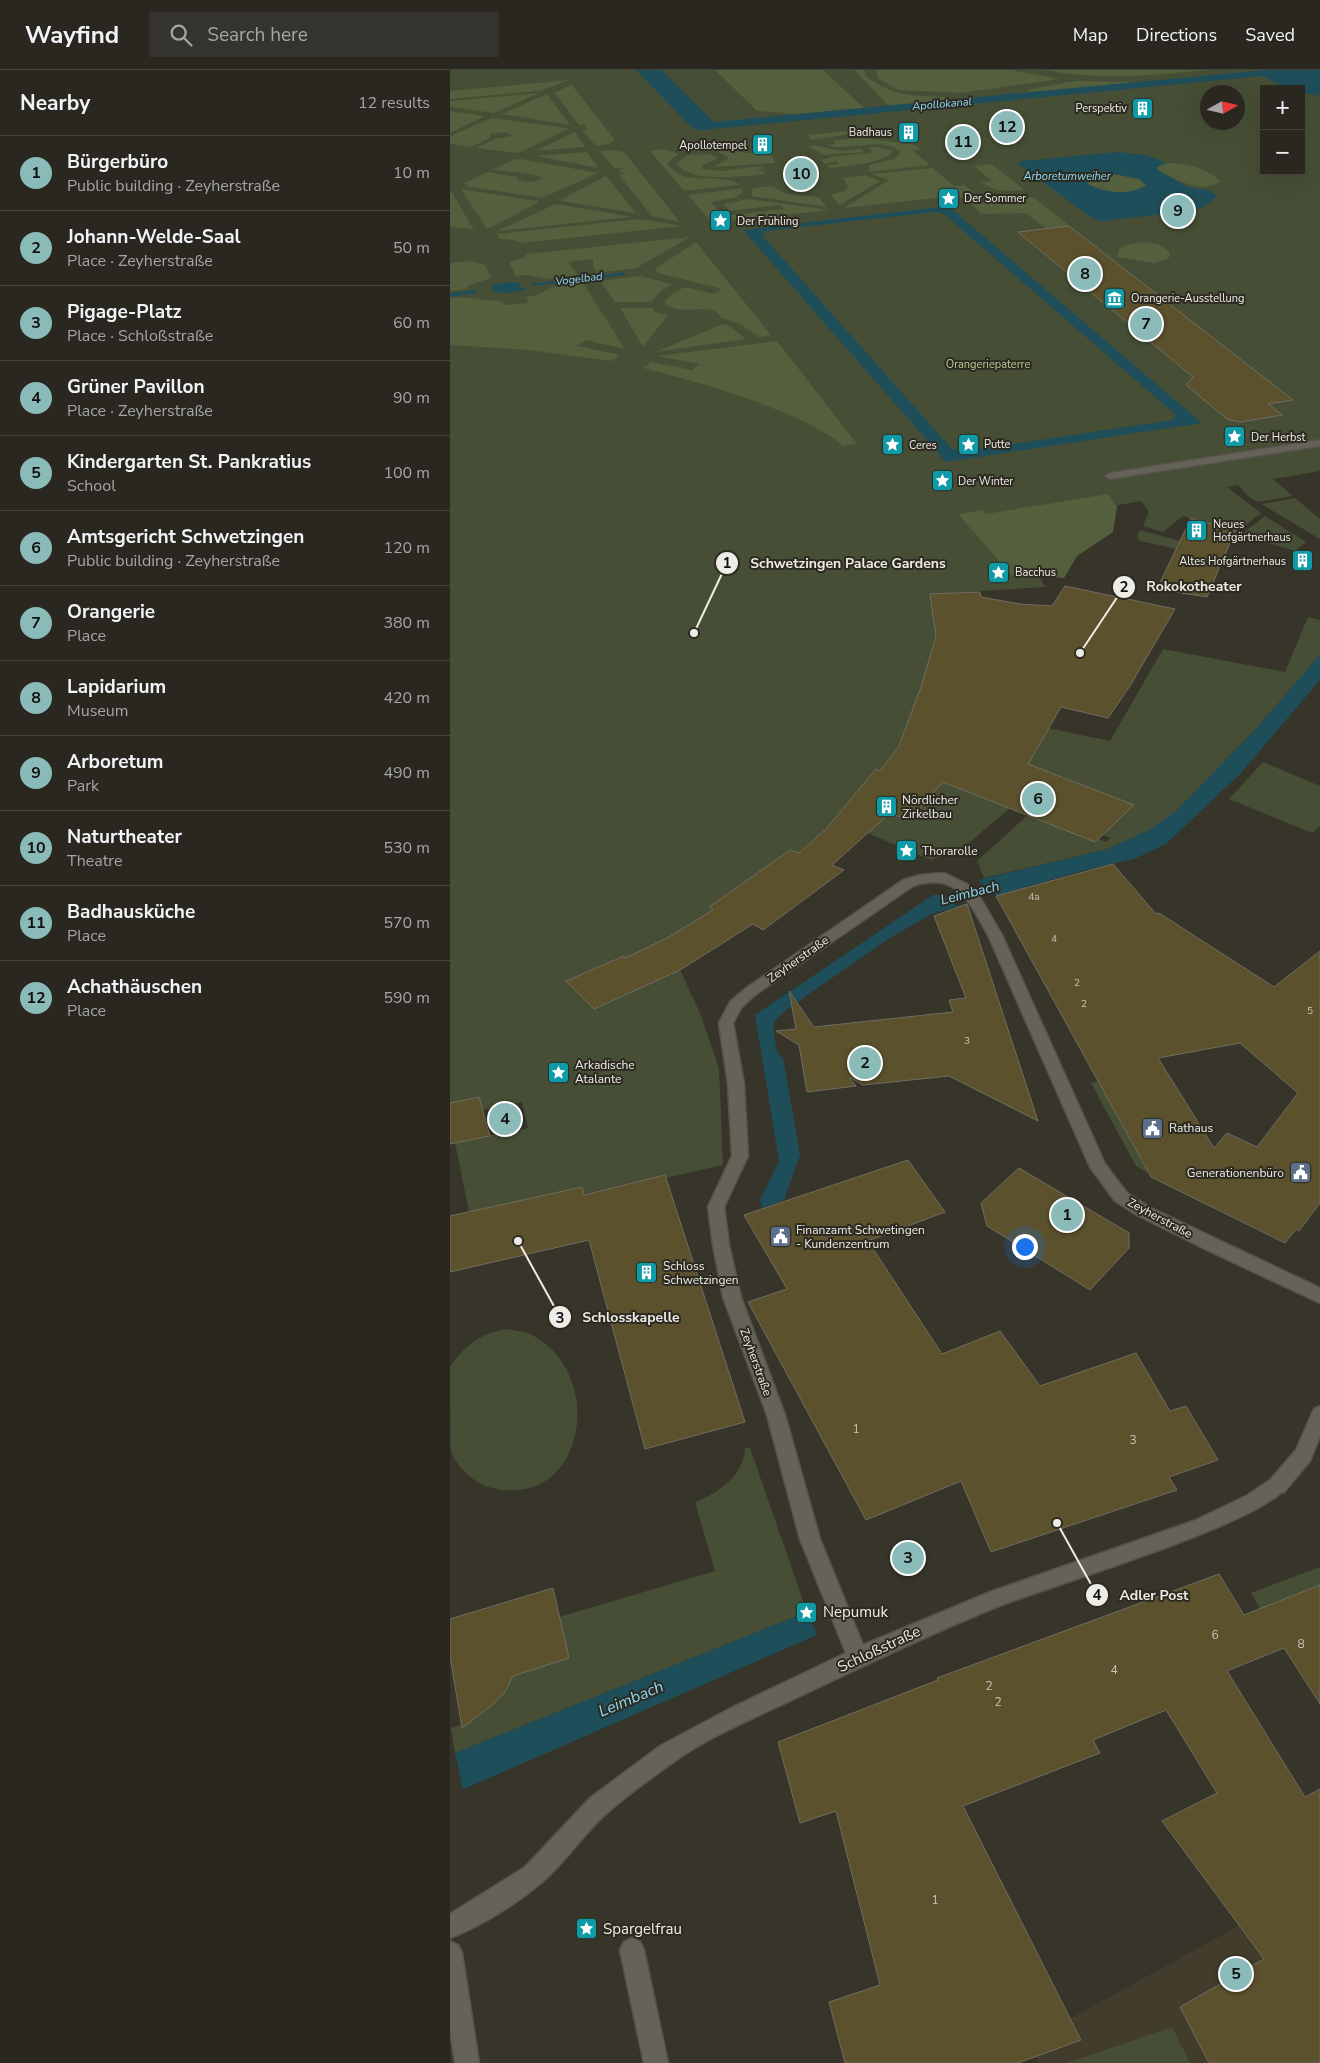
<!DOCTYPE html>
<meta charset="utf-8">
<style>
body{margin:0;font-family:"Nunito Sans",sans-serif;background:#35332d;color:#f1f3f6}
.controls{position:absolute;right:15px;top:15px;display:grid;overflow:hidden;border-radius:0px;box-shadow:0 5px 20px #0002}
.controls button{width:45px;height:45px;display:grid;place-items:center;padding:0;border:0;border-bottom:1px solid #45443e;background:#292720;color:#f1f3f6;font:25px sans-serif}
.compass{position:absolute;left:750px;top:15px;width:45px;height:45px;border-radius:50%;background:#292720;box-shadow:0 5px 20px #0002;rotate:82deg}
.you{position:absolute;left:574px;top:1176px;width:18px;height:18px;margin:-12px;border:4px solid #fff;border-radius:50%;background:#1a73e8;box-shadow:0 0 0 8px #1a73e833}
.badge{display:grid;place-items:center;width:32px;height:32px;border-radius:50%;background:#8bbbb9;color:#111;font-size:16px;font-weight:700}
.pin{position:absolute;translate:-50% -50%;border:2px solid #fff;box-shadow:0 1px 5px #0006}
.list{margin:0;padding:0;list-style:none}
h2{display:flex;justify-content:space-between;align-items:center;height:65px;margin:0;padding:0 20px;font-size:21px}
h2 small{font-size:16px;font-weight:400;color:#a5a5a5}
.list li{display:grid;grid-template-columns:32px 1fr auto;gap:15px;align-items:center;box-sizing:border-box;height:75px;padding:0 20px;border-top:1px solid #45443e}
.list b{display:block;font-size:19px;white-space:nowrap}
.list p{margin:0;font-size:16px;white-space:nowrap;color:#a5a5a5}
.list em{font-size:16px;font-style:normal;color:#a5a5a5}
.icon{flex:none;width:28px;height:28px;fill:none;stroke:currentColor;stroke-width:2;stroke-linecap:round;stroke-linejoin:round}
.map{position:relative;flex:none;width:870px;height:1993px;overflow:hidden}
header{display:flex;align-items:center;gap:30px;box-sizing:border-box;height:70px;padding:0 25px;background:#292720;border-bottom:1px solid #45443e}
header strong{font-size:24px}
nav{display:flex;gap:28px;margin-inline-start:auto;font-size:18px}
.search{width:350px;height:45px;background:#35332d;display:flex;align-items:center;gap:12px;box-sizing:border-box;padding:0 18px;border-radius:0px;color:#a5a5a5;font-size:19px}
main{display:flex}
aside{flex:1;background:#292720}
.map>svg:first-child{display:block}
.built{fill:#413c2c}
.green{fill:#464f35;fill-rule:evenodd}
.forest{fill:#535f3d}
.water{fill:#1f4e5b;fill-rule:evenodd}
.pier{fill:#37342a}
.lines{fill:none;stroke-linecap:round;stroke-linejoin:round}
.stream{fill:#1f4e5b;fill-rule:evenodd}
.building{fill:#5b512d;stroke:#706d62;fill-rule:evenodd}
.service-casing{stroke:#54524a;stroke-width:3}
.minor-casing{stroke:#54524a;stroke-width:3}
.tertiary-casing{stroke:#54524a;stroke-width:3}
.service{fill:#656258;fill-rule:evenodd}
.minor{fill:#656258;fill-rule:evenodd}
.tertiary{fill:#656258;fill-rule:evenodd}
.labels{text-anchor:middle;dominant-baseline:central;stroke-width:4;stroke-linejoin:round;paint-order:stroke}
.number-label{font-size:10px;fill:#c8c5b8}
.far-water-label{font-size:11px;font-style:italic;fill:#8bdaf3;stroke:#2d2a21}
.far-poi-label{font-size:11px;fill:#edece6;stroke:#2d2a21;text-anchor:start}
.far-park-label{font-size:11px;fill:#b7cd90;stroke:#2d2a21}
.poi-label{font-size:12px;fill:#edece6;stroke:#2d2a21;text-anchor:start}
.street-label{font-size:12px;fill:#edece6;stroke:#2d2a21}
.near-number-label{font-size:12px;fill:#c8c5b8}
.water-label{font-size:14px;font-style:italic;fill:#8bdaf3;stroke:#2d2a21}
.near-poi-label{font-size:15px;fill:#edece6;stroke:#2d2a21;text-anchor:start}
.near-street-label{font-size:15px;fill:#edece6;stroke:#2d2a21}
.near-water-label{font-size:16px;font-style:italic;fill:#8bdaf3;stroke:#2d2a21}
.leader{fill:none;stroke:#edece6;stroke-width:2}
.callout-dot{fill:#edece6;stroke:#2d2a21;stroke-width:2}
.mark-label{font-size:15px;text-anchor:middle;font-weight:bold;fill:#111}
.callout-label{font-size:14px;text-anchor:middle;font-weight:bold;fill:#edece6;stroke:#2d2a21;stroke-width:4;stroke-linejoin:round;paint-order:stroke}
</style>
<header>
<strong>Wayfind</strong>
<div class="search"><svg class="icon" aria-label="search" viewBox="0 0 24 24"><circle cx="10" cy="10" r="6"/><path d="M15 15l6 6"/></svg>Search here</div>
<nav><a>Map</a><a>Directions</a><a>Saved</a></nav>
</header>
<main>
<aside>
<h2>Nearby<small>12 results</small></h2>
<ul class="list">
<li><span class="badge">1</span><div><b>Bürgerbüro</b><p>Public building · Zeyherstraße</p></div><em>10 m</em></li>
<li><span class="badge">2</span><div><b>Johann-Welde-Saal</b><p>Place · Zeyherstraße</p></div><em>50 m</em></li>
<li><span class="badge">3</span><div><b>Pigage-Platz</b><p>Place · Schloßstraße</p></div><em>60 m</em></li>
<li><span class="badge">4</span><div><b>Grüner Pavillon</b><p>Place · Zeyherstraße</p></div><em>90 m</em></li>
<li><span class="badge">5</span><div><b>Kindergarten St. Pankratius</b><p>School</p></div><em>100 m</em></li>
<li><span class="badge">6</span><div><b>Amtsgericht Schwetzingen</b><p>Public building · Zeyherstraße</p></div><em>120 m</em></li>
<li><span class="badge">7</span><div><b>Orangerie</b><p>Place</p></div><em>380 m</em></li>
<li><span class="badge">8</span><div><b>Lapidarium</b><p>Museum</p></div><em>420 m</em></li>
<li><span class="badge">9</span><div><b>Arboretum</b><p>Park</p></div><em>490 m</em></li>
<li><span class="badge">10</span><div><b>Naturtheater</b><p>Theatre</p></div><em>530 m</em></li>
<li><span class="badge">11</span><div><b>Badhausküche</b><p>Place</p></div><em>570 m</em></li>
<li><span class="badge">12</span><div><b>Achathäuschen</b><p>Place</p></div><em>590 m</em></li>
</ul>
</aside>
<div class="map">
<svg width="870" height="1993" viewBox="0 0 870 1993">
<rect width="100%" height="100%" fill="#37342a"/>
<path class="built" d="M870 1811V1993H589L586 1987 631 1970 621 1948Z"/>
<g class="green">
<path d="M0 0H870V401L823 409 843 426 808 432 798 426 788 415 777 417 811 443 785 463 777 461 779 459 733 446 713 462 693 456 699 442 691 431 562 454 595 517 480 524 489 573 460 647 454 668 430 701 426 699 402 728 408 730 349 783 340 780 259 837 263 840 219 867 176 888 173 886 116 911 144 939 230 900 250 943 269 998 273 1095 216 1108 215 1105 134 1124 132 1118 19 1142 5 1073 37 1067V1065L50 1064 78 1058 72 1032 32 1040 29 1027 0 1033ZM814 19H851V101H814ZM758 22H788V52H758Z"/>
<path d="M845 428 870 449V469L811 434Z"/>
<path d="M815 446 856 472 845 481 791 465Z"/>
<path d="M689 460 730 471 726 479 690 471 687 468Z"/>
<path d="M858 547 870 550V585L806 659 725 742 699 760 658 779 534 808 527 791 578 745 646 772 649 769 656 772 661 768 653 765 627 712 597 701 490 711 560 738 507 783 495 784 481 790 466 784 465 778 454 779 418 763 439 744 460 749 490 715 467 707 593 657 660 671 713 579 835 602Z"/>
<path d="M813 692 870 716V756L862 763 779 729Z"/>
<path d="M648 1011 698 1103 686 1096 641 1013Z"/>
<path d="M58 1259C65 1261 73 1261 80 1264 158 1302 136 1440 42 1418 25 1414 7 1398 1 1381 0 1368 0 1315 0 1297 14 1276 32 1262 58 1259Z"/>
<path d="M295 1378H300L357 1542 5 1683 1 1658C30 1650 50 1632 63 1606L119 1588 109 1547 265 1501 245 1432C269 1423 294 1405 295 1378Z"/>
<path d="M870 1497V1515L810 1539 801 1523Z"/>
<path d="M722 1957 740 1993H617Z"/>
</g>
<g class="forest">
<path d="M265 0H373L414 38 348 44 307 41Z"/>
<path d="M404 0H415V5C442 27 461 25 494 27L500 30 439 36Z"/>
<path d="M426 0H561L609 9 511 23 448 20 428 8Z"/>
<path d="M595 0H760C705 5 650 11 595 0Z"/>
<path d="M119 10 89 21 0 29V21Z"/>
<path d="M624 11 686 12 575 23 581 19Z"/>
<path d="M121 14 165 70 158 74 146 76 132 60 138 59 134 56 136 54 129 55 105 23Z"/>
<path d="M89 23 44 43 0 37V31Z"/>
<path d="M97 24 120 55 52 44Z"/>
<path d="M0 41 33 46V47L0 63Z"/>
<path d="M42 48 117 58 118 59 68 83 26 78 45 69 62 66 56 62 40 64V68L21 77 0 74V66Z"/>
<path d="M418 59 420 61 361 70 358 65Z"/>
<path d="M125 62 135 77 85 81Z"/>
<path d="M414 68 464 75 471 79 462 80 480 95 419 102V95L445 89 450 84V81C430 66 401 81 378 76L385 73 383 70Z"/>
<path d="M363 75 391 81 410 79 414 82 374 85 360 77Z"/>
<path d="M418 77H429L442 81C436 94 393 96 380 98L376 95 390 94 386 91 375 94 372 91C378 84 411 86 423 82Z"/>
<path d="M215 79 229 84 217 93C233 120 269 100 290 115L234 121 200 81Z"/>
<path d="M162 80 174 82 230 152 202 146 169 105 176 103 168 102 172 98H164L150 81Z"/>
<path d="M273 80C290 81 303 85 320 84L326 93 263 97 278 89 277 86 268 82Z"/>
<path d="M137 82 148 98 86 86Z"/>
<path d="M259 84 268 88 252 96 253 99 272 101 311 96 313 99 304 100 314 101 316 104C294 106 239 114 226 93L238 85Z"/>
<path d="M71 89 148 103 92 128 15 116 18 115 14 113 38 102 68 107 67 109C75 113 85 113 92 108 89 104 51 101 42 100L63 90Z"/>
<path d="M717 93C738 93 754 97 770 111 754 125 723 109 707 100V97Z"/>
<path d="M542 94 574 120C559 122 543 122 531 112L542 111 524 96Z"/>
<path d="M483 98 504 116 514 115 523 122 519 124 520 127 506 128 504 126 394 138 439 110 421 104Z"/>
<path d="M664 104 689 109 696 115C682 126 653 123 638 114L637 109Z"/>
<path d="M415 105 430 111 390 135 380 125 395 121 398 116 393 108Z"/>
<path d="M156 106 186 143 112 131V129Z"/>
<path d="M322 116 336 124 368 127 377 137 301 126 303 118Z"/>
<path d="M292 118 293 122 287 126 288 127 261 132 274 146 334 139 330 135 280 141 274 134 298 129 380 140 262 153 238 125Z"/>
<path d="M11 119 88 131V133L37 159Z"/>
<path d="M0 121H1L24 160 0 156Z"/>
<path d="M583 127 620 156 596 158 575 143 531 144 521 134Z"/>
<path d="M106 134 182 147 47 161Z"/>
<path d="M190 149 232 156 71 173 64 170 49 169 47 164Z"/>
<path d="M240 167 186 198 147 203 143 196V189L118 192 128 205 96 209 78 205 66 206 59 192 74 188 77 184Z"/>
<path d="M246 172 321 265 309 267 289 253 271 248C262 228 230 250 214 232L223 223 235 217 264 224 272 219 208 203 205 199Z"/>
<path d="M693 172 710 175 720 182 719 188 704 193 667 187 669 179 676 175Z"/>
<path d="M19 191 35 195 41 208 20 215 16 219 0 221V193Z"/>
<path d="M190 206 222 214 211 221 201 232H165L150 211Z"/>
<path d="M133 213 175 279 136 270 127 276 170 285 161 291 79 280 0 275V228C18 226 34 231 52 231L55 235 79 233 76 227 88 225 101 217Z"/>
<path d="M170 238H202L205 242 218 245 193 277Z"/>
<path d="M273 254 279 256 296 269 205 282Z"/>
<path d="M327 271 407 374 393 376C380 364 362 356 346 348 297 326 245 311 193 298L201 292 242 300 250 294 207 286Z"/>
<path d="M658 424 667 437 663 462 627 486 614 508 561 505 508 444 533 440 536 444Z"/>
</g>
<g class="water">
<path d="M186 0H211L264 52 815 0H870V26L851 22V19L836 18 813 6 253 60 243 59Z"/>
<path d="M667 82 696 85 717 93 707 97 708 100 738 117 759 120 767 127 753 137 741 141 653 151 643 149 568 94 572 91ZM664 104 689 109 696 115C682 126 653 123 638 114L637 109 646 106Z"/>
<path d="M498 136 752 353 496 392 293 160ZM484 142 494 144 726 345 722 350 516 381 502 379 312 165 316 161Z"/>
<path d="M62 212 72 214 69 217 76 218V220L60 223 42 222 45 219 40 218 45 214Z"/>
<path d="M870 585V610L791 703 716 774 684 789 635 800 482 844 438 869 336 940 325 950 323 959 327 983 333 988 350 1085 334 1130 312 1138 310 1130 329 1091 305 945 483 825H492L528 810 658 779 699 760 725 742 806 659Z"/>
<path d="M357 1542 367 1565 0 1725V1685Z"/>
</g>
<g class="pier">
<path d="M528 810 547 826 506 836 492 825Z"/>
<path d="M5 1683 13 1720 0 1725V1685Z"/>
</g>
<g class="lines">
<g class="stream">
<path d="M174 202 176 205 84 216 81 214Z"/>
<path d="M24 220 27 222 26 223 0 227V223Z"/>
</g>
</g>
<g class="building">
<path d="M619 156 843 330 818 334 832 345 790 352 777 349 736 315 743 307 568 162Z"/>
<path d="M741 448 785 461 757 527 707 519Z"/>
<path d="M615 516 725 539 680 616 658 648 611 637 578 694 684 735 645 772 493 712 460 749 439 744 382 795 394 800 313 860 303 854 230 900 144 939 116 911 174 886 176 888 219 867 263 840 259 837 340 780 349 783 376 759 426 699 430 701 449 676 471 617 486 566 480 524 530 522 531 527 570 534 602 536Z"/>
<path d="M663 794 706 844 709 843 824 917 870 881V1133L849 1161 846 1159 835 1173 701 1107 546 826ZM790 973 848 1023 807 1077 777 1063 764 1078 708 988Z"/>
<path d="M517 834 588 1051 499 1006 413 1015 399 1007 406 1016 357 1022 349 975 326 961 346 959 339 921 364 957 503 942 499 930 516 928 484 846Z"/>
<path d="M29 1027 40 1066 0 1074V1033Z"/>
<path d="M458 1090 495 1142 418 1171 492 1284 550 1261 590 1316 686 1283 720 1341 736 1336 768 1390 719 1407 727 1420 541 1482 511 1411 416 1450 298 1232 337 1219 294 1145Z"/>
<path d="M569 1098 679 1163V1178L640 1220 537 1156 531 1133Z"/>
<path d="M215 1105 295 1352 195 1379 139 1170 0 1202V1146L132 1117 134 1125Z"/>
<path d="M769 1504 794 1545 870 1515V1634L834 1578 777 1601 855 1727 870 1719V1993H759L730 1937 814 1889 712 1751 767 1723 716 1640 643 1670 650 1683 513 1736 631 1970 568 1993H395L379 1932 430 1915 386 1741 350 1753 328 1672 488 1610 487 1608Z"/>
<path d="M103 1518 119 1588 63 1606 55 1622 40 1637 12 1658 0 1586V1549Z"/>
</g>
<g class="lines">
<defs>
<g id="service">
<path d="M870 370V376L660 409 655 406 660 403Z"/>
<path d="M182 1868 190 1872 194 1880 218 1993H194L170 1880 174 1872Z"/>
</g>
<g id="minor">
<path d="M494 803 517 814 528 824 552 865 655 1094 677 1123 699 1137 870 1218V1233L757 1180 687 1145 665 1131 640 1097 538 865C519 832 507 801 463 816L305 925 291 938 283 953 294 1014 298 1086 274 1137 279 1175 291 1227 335 1345 370 1469 413 1575 540 1522 746 1450 798 1425 820 1410 827 1408 834 1410 836 1416C819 1451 597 1517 549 1536 478 1565 410 1597 342 1630 304 1648 256 1668 222 1693 200 1709 177 1725 157 1743 133 1764 115 1793 91 1813 65 1835 31 1856 0 1868V1844L75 1797 140 1728 210 1676 283 1637 396 1583 350 1469 317 1345 273 1227 263 1175 258 1137 282 1086 278 1014 269 953 280 932 295 919 453 810 470 805Z"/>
<path d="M0 1871 8 1875 12 1883 29 1993H5L0 1960Z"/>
</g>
<path id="tertiary" d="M870 1336V1366L860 1391 834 1422 827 1424 820 1422 818 1416 820 1410 846 1380 864 1339Z"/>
</defs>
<use href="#service" class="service-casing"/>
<use href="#minor" class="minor-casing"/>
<use href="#tertiary" class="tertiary-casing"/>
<use href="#service" class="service"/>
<use href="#minor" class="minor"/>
<use href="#tertiary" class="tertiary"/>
</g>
<defs>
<symbol id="building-square" viewBox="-11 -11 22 22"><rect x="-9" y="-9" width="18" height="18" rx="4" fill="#0f9aa8" stroke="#2d2a21"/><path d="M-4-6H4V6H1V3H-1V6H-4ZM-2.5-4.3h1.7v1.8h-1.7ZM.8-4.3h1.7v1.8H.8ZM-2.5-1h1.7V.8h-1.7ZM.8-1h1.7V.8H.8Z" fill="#fff"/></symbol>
<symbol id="sight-square" viewBox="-11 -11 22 22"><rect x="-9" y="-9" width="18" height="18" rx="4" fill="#0f9aa8" stroke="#2d2a21"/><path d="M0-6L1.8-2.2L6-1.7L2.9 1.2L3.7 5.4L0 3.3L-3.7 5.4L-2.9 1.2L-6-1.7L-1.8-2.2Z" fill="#fff"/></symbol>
<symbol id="museum-square" viewBox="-11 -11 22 22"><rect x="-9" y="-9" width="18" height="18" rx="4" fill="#0f9aa8" stroke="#2d2a21"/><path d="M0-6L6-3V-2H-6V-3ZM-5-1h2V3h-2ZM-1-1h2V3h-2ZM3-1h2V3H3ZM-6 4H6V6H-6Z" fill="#fff"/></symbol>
<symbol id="civic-square" viewBox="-11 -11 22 22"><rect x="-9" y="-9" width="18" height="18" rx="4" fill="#5c6f8a" stroke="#2d2a21"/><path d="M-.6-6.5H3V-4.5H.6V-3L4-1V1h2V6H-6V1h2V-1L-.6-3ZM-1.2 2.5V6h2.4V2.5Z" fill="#fff"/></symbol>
</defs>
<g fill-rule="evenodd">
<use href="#building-square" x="680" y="26" width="25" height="25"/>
<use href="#building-square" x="446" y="50" width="25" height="25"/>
<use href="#building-square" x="300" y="62" width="25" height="25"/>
<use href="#sight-square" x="486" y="116" width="25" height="25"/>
<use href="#sight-square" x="258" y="138" width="25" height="25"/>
<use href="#museum-square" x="652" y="216" width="25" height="25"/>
<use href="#sight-square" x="772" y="354" width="25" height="25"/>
<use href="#sight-square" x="506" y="362" width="25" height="25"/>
<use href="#sight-square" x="430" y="362" width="25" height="25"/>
<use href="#sight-square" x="480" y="398" width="25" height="25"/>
<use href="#building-square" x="734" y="448" width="25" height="25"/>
<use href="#building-square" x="840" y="478" width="25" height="25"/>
<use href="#sight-square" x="536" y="490" width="25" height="25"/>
<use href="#building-square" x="424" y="724" width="25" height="25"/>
<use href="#sight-square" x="444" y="768" width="25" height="25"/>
<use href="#sight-square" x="96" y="990" width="25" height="25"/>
<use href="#civic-square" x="690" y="1046" width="25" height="25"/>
<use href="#civic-square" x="838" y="1090" width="25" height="25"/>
<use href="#civic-square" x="318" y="1154" width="25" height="25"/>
<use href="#building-square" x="184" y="1190" width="25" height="25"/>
<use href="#sight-square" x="344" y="1530" width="25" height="25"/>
<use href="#sight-square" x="124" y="1846" width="25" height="25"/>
</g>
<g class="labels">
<g class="number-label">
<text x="584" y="827">4a</text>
<text x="604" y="869">4</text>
<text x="627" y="913">2</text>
<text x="634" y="934">2</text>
<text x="860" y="941">5</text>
<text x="517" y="971">3</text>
</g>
<g class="far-water-label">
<text transform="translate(492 34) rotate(-5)">Apollokanal</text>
<text x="617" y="106">Arboretumweiher</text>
<text transform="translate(129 209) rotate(-7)">Vogelbad</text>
</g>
<g class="far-poi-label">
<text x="677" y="38" text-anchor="end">Perspektiv</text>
<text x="442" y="62" text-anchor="end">Badhaus</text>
<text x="297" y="75" text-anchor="end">Apollotempel</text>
<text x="514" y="128">Der Sommer</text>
<text x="287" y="151">Der Frühling</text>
<text x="681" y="228">Orangerie-Ausstellung</text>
<text x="801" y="367">Der Herbst</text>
<text x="534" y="374">Putte</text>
<text x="459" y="375">Ceres</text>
<text x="508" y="411">Der Winter</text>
<text x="763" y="454">Neues<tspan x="763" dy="13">Hofgärtnerhaus</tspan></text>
<text x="836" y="491" text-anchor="end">Altes Hofgärtnerhaus</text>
<text x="565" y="502">Bacchus</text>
</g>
<g class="far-park-label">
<text x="538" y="294">Orangeriepaterre</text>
</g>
<g class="poi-label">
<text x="452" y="730">Nördlicher<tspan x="452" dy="14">Zirkelbau</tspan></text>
<text x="472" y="781">Thorarolle</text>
<text x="125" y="995">Arkadische<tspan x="125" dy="14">Atalante</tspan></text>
<text x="719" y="1058">Rathaus</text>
<text x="834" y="1103" text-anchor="end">Generationenbüro</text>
<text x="346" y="1160">Finanzamt Schwetingen<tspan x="346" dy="14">- Kundenzentrum</tspan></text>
<text x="213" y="1196">Schloss<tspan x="213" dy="14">Schwetzingen</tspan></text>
</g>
<g class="street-label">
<text transform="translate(348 889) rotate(-35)">Zeyherstraße</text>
<text transform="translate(710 1148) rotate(28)">Zeyherstraße</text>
<text transform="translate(306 1292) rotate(70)">Zeyherstraße</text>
</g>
<g class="near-number-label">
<text x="406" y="1359">1</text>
<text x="683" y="1370">3</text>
<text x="765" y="1565">6</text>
<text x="851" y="1574">8</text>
<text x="664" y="1600">4</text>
<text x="539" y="1616">2</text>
<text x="548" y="1632">2</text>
<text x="485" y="1830">1</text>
</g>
<g class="water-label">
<text transform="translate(520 823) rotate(-14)">Leimbach</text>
</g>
<g class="near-poi-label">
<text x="373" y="1542">Nepumuk</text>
<text x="153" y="1859">Spargelfrau</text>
</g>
<g class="near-street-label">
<text transform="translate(429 1579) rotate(-25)">Schloßstraße</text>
</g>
<g class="near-water-label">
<text transform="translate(181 1629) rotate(-23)">Leimbach</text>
</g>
</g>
<path class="leader" d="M244 563L277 493M630 583L674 517M68 1171L110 1247M607 1453L647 1525"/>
<g class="callout-dot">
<circle cx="244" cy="563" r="5"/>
<circle cx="630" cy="583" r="5"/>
<circle cx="68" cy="1171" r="5"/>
<circle cx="607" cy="1453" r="5"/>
<circle cx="277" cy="493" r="12"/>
<circle cx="674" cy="517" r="12"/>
<circle cx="110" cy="1247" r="12"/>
<circle cx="647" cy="1525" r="12"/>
</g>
<g class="mark-label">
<text x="277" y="498">1</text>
<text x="674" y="522">2</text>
<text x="110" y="1253">3</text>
<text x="647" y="1530">4</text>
</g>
<g class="callout-label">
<text x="398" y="498">Schwetzingen Palace Gardens</text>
<text x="744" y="521">Rokokotheater</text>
<text x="181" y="1252">Schlosskapelle</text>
<text x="704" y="1530">Adler Post</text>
</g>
</svg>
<div class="controls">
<button>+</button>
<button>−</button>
</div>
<svg class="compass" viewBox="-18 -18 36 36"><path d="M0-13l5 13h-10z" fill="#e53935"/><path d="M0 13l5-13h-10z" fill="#a5a5a5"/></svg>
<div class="you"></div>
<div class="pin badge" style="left:617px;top:1145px">1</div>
<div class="pin badge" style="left:415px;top:993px">2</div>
<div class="pin badge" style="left:458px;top:1488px">3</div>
<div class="pin badge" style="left:55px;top:1049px">4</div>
<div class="pin badge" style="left:786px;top:1904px">5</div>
<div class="pin badge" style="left:588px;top:729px">6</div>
<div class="pin badge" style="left:696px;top:254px">7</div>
<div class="pin badge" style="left:635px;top:204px">8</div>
<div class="pin badge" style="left:728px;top:141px">9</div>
<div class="pin badge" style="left:351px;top:104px">10</div>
<div class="pin badge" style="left:513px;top:72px">11</div>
<div class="pin badge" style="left:557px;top:57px">12</div>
</div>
</main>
